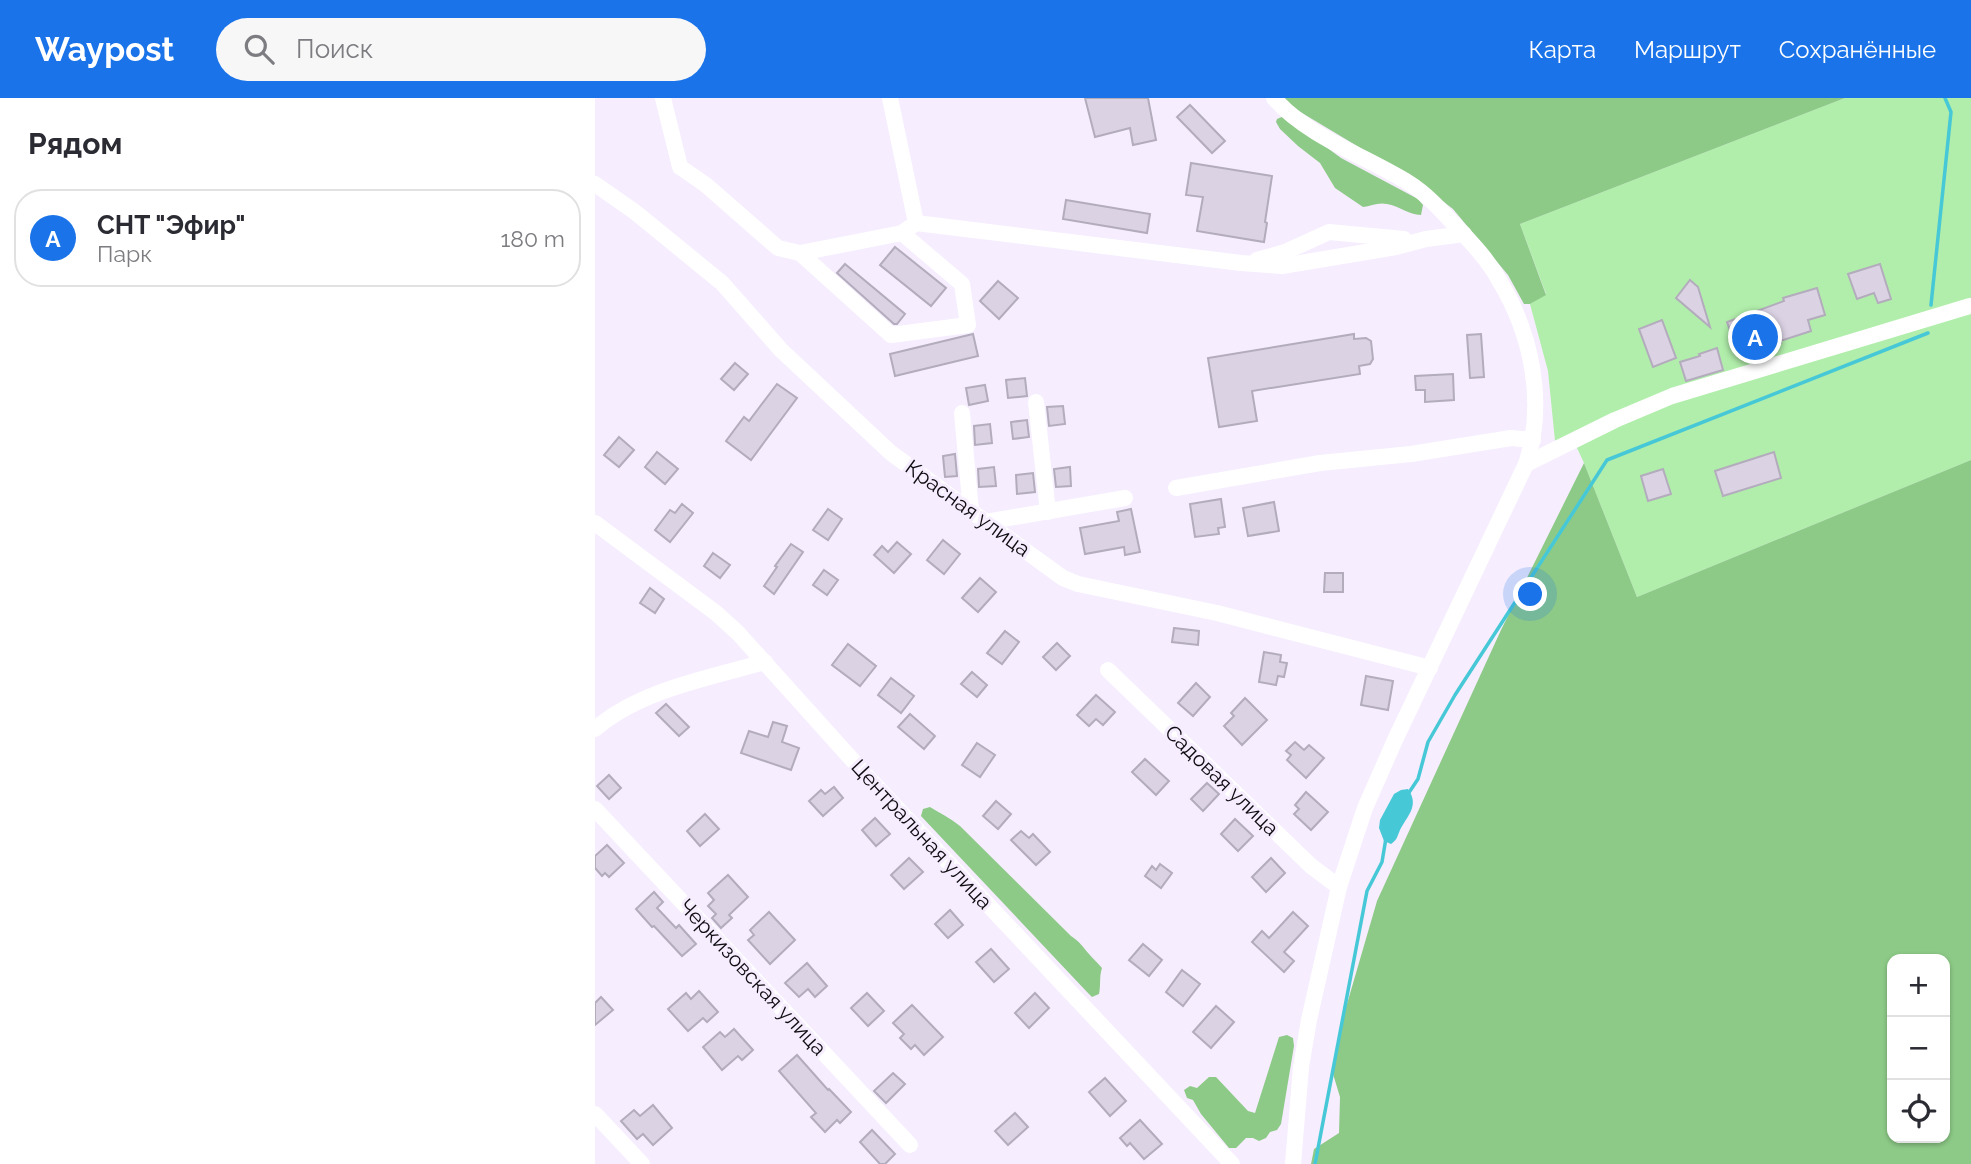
<!DOCTYPE html>
<html lang="ru">
<meta charset="utf-8">
<style>
body{margin:0;font-family:Raleway,sans-serif;background:#f7f7f7;color:#2b2b33}
.controls{position:absolute;right:21px;bottom:21px;display:grid;overflow:hidden;border-radius:14px;box-shadow:0 2px 5px #0004}
.controls button{width:63px;height:63px;display:grid;place-items:center;padding:0;border:0;border-bottom:2px solid #e1e1e2;background:#fff;color:#2b2b33;font:35px sans-serif}
.you{position:absolute;left:936px;top:497px;width:24px;height:24px;margin:-18px;border:5px solid #fff;border-radius:50%;background:#1a73e8;box-shadow:0 0 0 10px #1a73e833}
.badge{display:grid;place-items:center;width:46px;height:46px;border-radius:50%;background:#1a73e8;color:#fff;font-size:23px;font-weight:700}
.pin{position:absolute;translate:-50% -50%;border:4px solid #fff;box-shadow:0 2px 7px #0006}
.list{margin:0;padding:0;list-style:none}
h2{display:flex;justify-content:space-between;align-items:center;height:91px;margin:0;padding:0 28px;font-size:30px}
h2 small{font-size:23px;font-weight:400;color:#7c7c81}
.list li{display:grid;grid-template-columns:46px 1fr auto;gap:21px;align-items:center;box-sizing:border-box;height:98px;margin:0 14px 14px;padding:0 14px;border:2px solid #e1e1e2;border-radius:28px}
.list b{display:block;font-size:26px;white-space:nowrap}
.list p{margin:0;font-size:23px;white-space:nowrap;color:#7c7c81}
.list em{font-size:23px;font-style:normal;color:#7c7c81}
.icon{flex:none;width:38px;height:38px;fill:none;stroke:currentColor;stroke-width:2;stroke-linecap:round;stroke-linejoin:round}
.map{position:relative;flex:none;width:1376px;height:1066px;overflow:hidden}
header{display:flex;align-items:center;gap:42px;box-sizing:border-box;height:98px;padding:0 35px;background:#1a73e8;color:#fff}
header strong{font-size:33px}
nav{display:flex;gap:38px;margin-inline-start:auto;font-size:24px}
.search{width:490px;height:63px;background:#f7f7f7;display:flex;align-items:center;gap:18px;box-sizing:border-box;padding:0 24px;border-radius:38px;color:#7c7c81;font-size:26px}
main{display:flex}
aside{flex:1;background:#fff}
.map>svg:first-child{display:block}
.green{fill:#b1eeab}
.forest{fill:#8dca87;fill-rule:evenodd}
.water{fill:#47c8d7}
.lines{fill:none;stroke-linecap:round;stroke-linejoin:round}
.stream{stroke:#47c8d7;stroke-width:3.5}
.building{fill:#dbd3e4;stroke:#b3acbc;stroke-width:2}
.minor{stroke:#fff;stroke-width:16}
.labels{text-anchor:middle;dominant-baseline:central;stroke-width:6;stroke-linejoin:round;paint-order:stroke}
.street-label{font-size:21px;fill:#0f0c11;stroke:#f6edfe}
</style>
<header>
<strong>Waypost</strong>
<div class="search"><svg class="icon" aria-label="search" viewBox="0 0 24 24"><circle cx="10" cy="10" r="6"/><path d="M15 15l6 6"/></svg>Поиск</div>
<nav><a>Карта</a><a>Маршрут</a><a>Сохранённые</a></nav>
</header>
<main>
<aside>
<h2>Рядом<small></small></h2>
<ul class="list">
<li><span class="badge">A</span><div><b>СНТ &quot;Эфир&quot;</b><p>Парк</p></div><em>180 m</em></li>
</ul>
</aside>
<div class="map">
<svg width="1376" height="1066" viewBox="0 0 1376 1066">
<rect width="100%" height="100%" fill="#f6edfe"/>
<path class="green" d="M1250 0H1376V362L1042 499 989 365 976 337 960 343 953 273 935 206 951 196 925 126Z"/>
<g class="forest">
<path d="M689 0H1250L925 126 951 197 935 206H929L913 177 858 111 824 85 692 6Z"/>
<path d="M689 18 746 60 823 101 828 107 826 117C814 117 804 108 792 106 783 104 776 108 768 109L740 90 725 65 703 48 685 31 681 24 682 21Z"/>
<path d="M1376 362V1066H716L719 1051 744 1035 745 999 738 976 745 930 782 803 906 532 989 365 1042 499ZM1297 861H1350V1040H1297Z"/>
<path d="M335 709C345 715 355 720 365 728L476 838C484 843 488 849 494 856 498 861 503 865 507 870 504 879 506 887 504 896L497 899 492 894 326 718 328 711Z"/>
<path d="M692 937 698 940 699 948 686 1026 682 1032 675 1034 671 1040 664 1043 658 1040H651L641 1050H634L606 1016 598 1002 592 1000 589 992 595 988 602 990 614 979H621L653 1013 660 1015 684 939Z"/>
</g>
<path class="water" d="M813 691C825 708 812 718 805 732 802 739 802 742 796 746L789 743 784 730 785 722 799 696 806 692Z"/>
<g class="lines">
<g class="stream">
<path d="M1336 207 1356 14 1350 0"/>
<path d="M813 696 823 681 833 644 860 597 1012 362 1333 235"/>
<path d="M720 1066 772 793 787 764 791 740"/>
</g>
</g>
<g class="building">
<path d="M490 0H553L561 42 538 47 535 30 500 39Z"/>
<path d="M595 7 630 43 617 55 582 19Z"/>
<path d="M596 65 677 78 670 124 672 125 669 144 602 133 608 99 591 97Z"/>
<path d="M471 102 555 116 552 135 468 121Z"/>
<path d="M300 149 351 190 336 208 285 167Z"/>
<path d="M250 166 310 216 302 226H299L242 175Z"/>
<path d="M1285 166 1296 201 1283 205 1279 195 1262 201 1253 176Z"/>
<path d="M1095 182 1103 189 1115 229 1081 200Z"/>
<path d="M403 183 423 200 404 221 385 203Z"/>
<path d="M1222 190 1230 217 1213 222 1216 233 1185 243 1186 245 1145 259 1132 224 1189 203 1188 200Z"/>
<path d="M1067 222 1081 260 1058 269 1044 231Z"/>
<path d="M378 236 383 258 300 278 295 256Z"/>
<path d="M759 236V241L771 240 776 243 778 261 775 266 764 268 765 276 657 293 662 323 624 329 613 260Z"/>
<path d="M886 236 889 279 875 280 872 237Z"/>
<path d="M1122 250 1128 272 1091 283 1085 264 1105 258 1104 256Z"/>
<path d="M140 265 153 276 139 292 126 281Z"/>
<path d="M858 276 859 302 830 304V292H821L820 278Z"/>
<path d="M430 280 432 298 413 300 411 282Z"/>
<path d="M182 286 202 300 156 362 131 343 149 319 154 323Z"/>
<path d="M390 287 393 303 374 307 371 290Z"/>
<path d="M468 308 470 326 454 328 452 309Z"/>
<path d="M432 322 434 339 418 341 416 324Z"/>
<path d="M395 326 397 345 380 347 379 328Z"/>
<path d="M24 339 39 352 24 369 9 357Z"/>
<path d="M62 354 83 371 70 386 50 369Z"/>
<path d="M1179 354 1186 380 1128 398 1120 373Z"/>
<path d="M360 356 362 378 350 379 348 358Z"/>
<path d="M399 369 401 388 384 389 383 371Z"/>
<path d="M475 369 476 388 461 389 459 371Z"/>
<path d="M1068 371 1076 396 1053 403 1046 378Z"/>
<path d="M438 375 440 394 422 396 421 377Z"/>
<path d="M626 401 630 429 623 430 624 436 600 439 595 406Z"/>
<path d="M679 404 684 433 653 438 648 410Z"/>
<path d="M87 406 98 415 75 444 60 432 75 412 80 415Z"/>
<path d="M233 411 247 421 233 442 218 432Z"/>
<path d="M536 411 545 454 530 457 529 449 490 456 485 430 524 423 522 414Z"/>
<path d="M348 442 365 456 349 476 332 462Z"/>
<path d="M302 444 316 456 299 475 279 457 287 448 293 454Z"/>
<path d="M196 446 208 454 179 496 169 488 182 469 180 468Z"/>
<path d="M118 455 135 467 125 480 109 468Z"/>
<path d="M229 472 243 482 232 497 218 487Z"/>
<path d="M730 475H748V494H729Z"/>
<path d="M385 480 401 494 383 514 367 500Z"/>
<path d="M55 490 69 501 60 515 45 505Z"/>
<path d="M579 530 604 533 603 547 577 544Z"/>
<path d="M410 533 424 544 407 566 392 555Z"/>
<path d="M462 545 475 558 461 572 448 559Z"/>
<path d="M253 546 281 568 265 588 237 567Z"/>
<path d="M669 554 686 557 685 564 692 565 689 579 683 578 681 587 664 584Z"/>
<path d="M377 574 392 587 382 599 366 586Z"/>
<path d="M771 578 798 583 793 612 766 607Z"/>
<path d="M296 580 319 598 306 615 283 597Z"/>
<path d="M601 585 615 599 598 618 583 605Z"/>
<path d="M501 597 520 614 508 627 501 621 494 628 482 617Z"/>
<path d="M650 600 672 622 647 647 629 628 639 618 636 615Z"/>
<path d="M71 606 94 629 84 638 61 615Z"/>
<path d="M315 616 340 638 329 651 303 629Z"/>
<path d="M178 624 192 628 187 644 204 650 196 672 146 655 154 633 173 639Z"/>
<path d="M700 644 709 652 714 647 729 660 711 680 692 662 696 657 691 653Z"/>
<path d="M382 645 400 657 385 679 367 667Z"/>
<path d="M550 661 574 683 561 697 537 674Z"/>
<path d="M14 677 26 690 14 701 2 688Z"/>
<path d="M612 685 624 696 608 713 596 701Z"/>
<path d="M239 689 248 700 228 718 214 703 226 692 230 696Z"/>
<path d="M711 694 733 714 716 732 699 716 704 711 700 707Z"/>
<path d="M401 703 416 716 403 731 388 718Z"/>
<path d="M110 716 124 731 105 748 92 733Z"/>
<path d="M280 720 295 736 281 748 267 732Z"/>
<path d="M640 721 658 738 643 753 626 736Z"/>
<path d="M426 733 434 740 438 736 455 754 441 767 416 742Z"/>
<path d="M12 747 29 765 14 779 10 775 7 778 0 770V758Z"/>
<path d="M314 760 328 774 309 791 296 777Z"/>
<path d="M676 760 690 775 671 794 657 779Z"/>
<path d="M565 766 577 775 566 790 550 778 557 768 561 772Z"/>
<path d="M133 777 153 799 134 817 137 820 126 830 117 820 121 816 113 808 119 802 113 795Z"/>
<path d="M59 794 68 804 62 810 81 830 84 827 101 846 87 858 59 828 57 829 41 811Z"/>
<path d="M355 812 368 827 353 840 340 826Z"/>
<path d="M174 814 200 842 175 866 153 842 159 837 155 832Z"/>
<path d="M698 814 713 828 689 854 699 863 689 874 657 844 667 833 674 840Z"/>
<path d="M548 846 567 862 554 878 534 862Z"/>
<path d="M396 851 414 871 399 884 381 864Z"/>
<path d="M212 865 232 888 220 899 213 891 204 899 190 885Z"/>
<path d="M587 872 605 886 588 908 571 894Z"/>
<path d="M104 893 123 914 112 924 108 920 93 933 73 911 91 895 96 901Z"/>
<path d="M272 895 289 913 273 928 256 910Z"/>
<path d="M440 895 454 910 434 930 420 915Z"/>
<path d="M6 899 18 912 0 927V905Z"/>
<path d="M317 907 348 939 329 957 320 947 316 951 305 940 309 936 298 925Z"/>
<path d="M621 908 639 924 616 950 598 934Z"/>
<path d="M139 931 158 952 147 962 143 958 127 972 108 949 125 934 130 939Z"/>
<path d="M202 957 233 992 234 991 256 1014 245 1025 242 1022 230 1034 216 1019 221 1015 184 973Z"/>
<path d="M298 975 310 986 291 1005 279 993Z"/>
<path d="M510 980 531 1003 515 1018 494 994Z"/>
<path d="M58 1007 77 1030 58 1047 48 1036 42 1041 26 1023 39 1012 45 1018Z"/>
<path d="M420 1015 433 1029 413 1047 400 1033Z"/>
<path d="M545 1022 567 1046 549 1061 535 1045 532 1048 525 1040Z"/>
<path d="M277 1032 300 1056 290 1066H285L265 1044Z"/>
</g>
<g class="lines">
<g class="minor">
<path d="M68 0 85 69 111 87 183 150 205 155 307 135 321 125 295 0"/>
<path d="M679 0C710 37 772 59 814 85 830 95 844 110 857 124 874 142 892 160 904 182 937 236 951 305 931 366L800 642 770 710 744 789 714 922 706 969 698 1066"/>
<path d="M0 86 40 114 127 185 186 252 296 355 468 480 483 486 622 515 835 570"/>
<path d="M321 125 646 165 687 168 801 149 831 141 869 136"/>
<path d="M205 155 296 237 373 227 367 186 307 135"/>
<path d="M662 162 690 154 734 134 809 141"/>
<path d="M441 304 453 414"/>
<path d="M367 315 376 413"/>
<path d="M931 366 1020 322 1077 298 1375 208"/>
<path d="M581 390 725 365 816 356 916 340 938 342"/>
<path d="M391 424 530 400"/>
<path d="M0 425 121 515 143 535 270 676 637 1066"/>
<path d="M513 572 716 768 744 789"/>
<path d="M0 631C45 592 114 580 170 564"/>
<path d="M0 711 315 1047"/>
<path d="M0 1016 47 1066"/>
</g>
</g>
<g class="labels">
<g class="street-label">
<text transform="translate(373 410) rotate(36)">Красная улица</text>
<text transform="translate(627 682) rotate(44)">Садовая улица</text>
<text transform="translate(327 736) rotate(47)">Центральная улица</text>
<text transform="translate(158 879) rotate(47)">Черкизовская улица</text>
</g>
</g>
</svg>
<div class="controls">
<button>+</button>
<button>−</button>
<button><svg class="icon" aria-label="locate" viewBox="0 0 24 24"><circle cx="12" cy="12" r="6"/><path d="M12 2v4M12 18v4M2 12h4M18 12h4"/></svg></button>
</div>
<div class="you"></div>
<div class="pin badge" style="left:1160px;top:239px">A</div>
</div>
</main>
